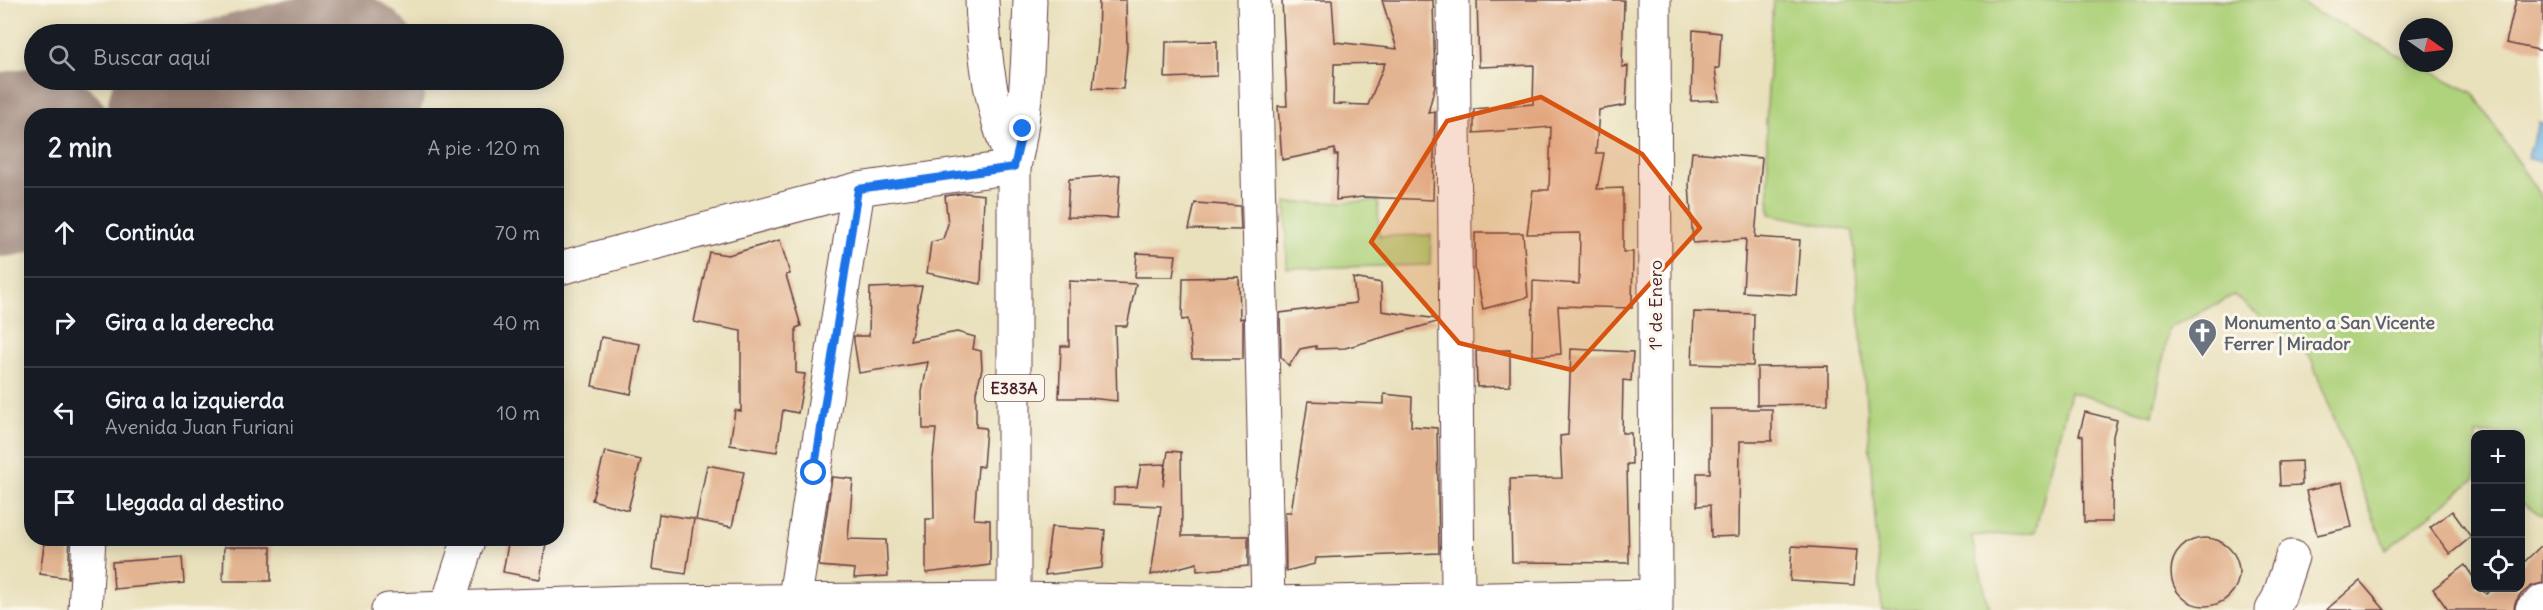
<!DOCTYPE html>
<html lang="es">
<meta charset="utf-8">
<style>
body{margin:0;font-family:Delius,sans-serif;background:#20242c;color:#f1f3f6}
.controls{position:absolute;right:18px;bottom:18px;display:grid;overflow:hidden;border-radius:12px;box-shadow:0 3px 15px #0003}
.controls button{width:54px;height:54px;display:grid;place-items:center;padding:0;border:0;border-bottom:2px solid #363941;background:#171b24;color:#f1f3f6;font:30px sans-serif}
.compass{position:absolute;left:2399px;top:18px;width:54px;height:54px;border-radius:50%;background:#171b24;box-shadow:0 3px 15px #0003;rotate:104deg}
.stop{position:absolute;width:18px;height:18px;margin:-14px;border:4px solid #1a73e8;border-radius:50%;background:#fff}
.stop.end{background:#1a73e8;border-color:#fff;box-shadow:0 2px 6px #0008}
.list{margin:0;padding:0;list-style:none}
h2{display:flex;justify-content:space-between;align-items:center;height:78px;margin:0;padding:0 24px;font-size:26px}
h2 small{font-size:20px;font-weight:400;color:#9ea1a6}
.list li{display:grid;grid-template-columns:39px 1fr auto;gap:18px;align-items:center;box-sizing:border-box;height:90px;padding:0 24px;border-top:2px solid #363941}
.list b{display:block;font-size:22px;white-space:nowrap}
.list p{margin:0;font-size:20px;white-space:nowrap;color:#9ea1a6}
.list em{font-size:20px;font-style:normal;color:#9ea1a6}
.icon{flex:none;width:33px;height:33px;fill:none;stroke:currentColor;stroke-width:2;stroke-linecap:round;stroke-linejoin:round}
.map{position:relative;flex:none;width:2543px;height:610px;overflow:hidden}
.search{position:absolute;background:#171b24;box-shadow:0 3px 15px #0003;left:24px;top:24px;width:540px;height:66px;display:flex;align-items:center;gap:15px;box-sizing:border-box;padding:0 21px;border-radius:33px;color:#9ea1a6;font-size:22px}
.panel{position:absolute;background:#171b24;box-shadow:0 3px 15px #0003;left:24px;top:108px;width:540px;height:438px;border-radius:24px}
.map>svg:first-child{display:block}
.green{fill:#afd27b;stroke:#7c7853;stroke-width:1.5}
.water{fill:#6bb3e2;stroke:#5a6986;stroke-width:1.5}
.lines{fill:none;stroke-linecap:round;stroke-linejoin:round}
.runway{stroke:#9a8074;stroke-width:180}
.building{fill:#e3b491;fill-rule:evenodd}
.minor-casing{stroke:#623c41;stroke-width:35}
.major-casing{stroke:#623c41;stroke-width:35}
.minor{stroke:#fff;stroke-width:33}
.major{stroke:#fff;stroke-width:33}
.route{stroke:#1a73e8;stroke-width:8}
.marked{fill:#d8530f;fill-opacity:0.2;stroke:#d8530f;stroke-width:4.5;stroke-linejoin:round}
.labels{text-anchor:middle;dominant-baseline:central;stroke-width:6;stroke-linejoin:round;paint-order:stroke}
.shield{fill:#fbf7ec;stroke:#7f6065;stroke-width:1.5}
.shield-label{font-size:16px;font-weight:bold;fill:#4a1f2b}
.street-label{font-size:18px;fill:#4a1f2b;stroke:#fbf7ec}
.worship-label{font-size:18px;font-weight:bold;fill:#5b616d;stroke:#fbf7ec;text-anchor:start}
</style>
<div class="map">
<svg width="2543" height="610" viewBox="0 0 2543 610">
<rect width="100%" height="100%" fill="#fbf7ec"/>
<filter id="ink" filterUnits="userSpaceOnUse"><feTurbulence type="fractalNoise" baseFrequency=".0167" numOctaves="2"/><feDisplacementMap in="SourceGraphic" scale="12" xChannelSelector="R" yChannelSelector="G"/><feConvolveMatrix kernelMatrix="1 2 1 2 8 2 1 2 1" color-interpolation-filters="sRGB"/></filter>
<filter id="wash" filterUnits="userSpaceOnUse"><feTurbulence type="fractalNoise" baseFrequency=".008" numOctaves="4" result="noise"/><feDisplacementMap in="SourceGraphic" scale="24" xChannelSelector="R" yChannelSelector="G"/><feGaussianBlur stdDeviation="1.35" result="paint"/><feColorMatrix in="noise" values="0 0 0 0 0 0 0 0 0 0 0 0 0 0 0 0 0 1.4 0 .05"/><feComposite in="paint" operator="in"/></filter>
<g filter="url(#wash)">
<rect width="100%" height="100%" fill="#e9e0bc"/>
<g class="green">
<path d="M1773 0H2293L2408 60V63H2415L2473 93 2543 200V516L2521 503 2520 434H2476L2475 479 2386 550 2310 357 2234 295 2169 328 2153 415 2070 392 2035 532 1971 536 1990 610H1882L1853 231 1770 214 1766 124Z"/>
<path d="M1378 201 1379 236 1431 235 1430 265 1287 268 1286 203Z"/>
</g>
<path class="water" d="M2539 122 2543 123V163L2527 158Z"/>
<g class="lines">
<g class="runway">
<path d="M197 116 336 80"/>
<path d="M0 167 32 158"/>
</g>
</g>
<g id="blocks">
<g class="building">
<path d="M1099 0H1126L1127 48 1123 89 1093 88 1098 44Z"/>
<path d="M1282 0H1332L1335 42 1397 49 1382 0H1433L1435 86 1428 113 1435 112 1433 200 1363 197 1336 200 1338 155H1335V149L1282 160 1278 106H1287ZM1385 63 1368 105 1333 104 1334 64Z"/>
<path d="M1477 0H1624L1622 67 1628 66 1626 105 1599 110 1596 153H1604L1597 189 1623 188V252H1633L1632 308 1558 306 1561 354 1532 356 1533 281 1579 284 1580 233 1527 234 1533 190H1549L1551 127 1474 133V109L1533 104 1534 65 1479 67Z"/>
<path d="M2516 0H2543V51L2506 43Z"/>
<path d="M1693 30 1721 33 1719 68H1715L1719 100 1691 101Z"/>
<path d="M1217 41V76L1165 78 1166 42Z"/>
<path d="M1692 152 1762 158 1755 237 1800 240 1796 295 1743 292 1746 239 1693 243 1689 184Z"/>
<path d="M1120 175 1117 218 1067 217 1069 179Z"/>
<path d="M966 193 984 195 981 284 927 273 931 242 943 239 948 224 945 196Z"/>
<path d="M1195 203 1240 206 1241 230 1189 229Z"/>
<path d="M1475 233H1523L1528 297 1483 309 1475 268Z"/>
<path d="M780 240 790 274 786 275 801 326 796 328V373L805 374 798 413 783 410 777 452 730 445 735 410 741 411V331L694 322 709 252 728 255Z"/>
<path d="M1137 253 1176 255 1173 277H1135Z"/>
<path d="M1239 277 1240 319 1243 318V359H1192L1188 319 1182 320 1183 278Z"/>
<path d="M1353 278 1381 283 1382 311 1437 319V322L1345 348 1316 349V346L1300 349 1289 366 1281 357 1280 313 1356 303Z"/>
<path d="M1069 281 1136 284 1127 326H1115L1117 401 1089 398H1059L1061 346H1069Z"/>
<path d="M922 286 910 341 957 332 975 337 973 349 981 351 982 369 976 392V427L986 428 983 467 978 466 974 519 990 520V565L926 573V519H934L933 459 936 429H923L922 392 928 362 859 373 854 341V336H869L870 288Z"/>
<path d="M1694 312 1754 314 1753 366 1692 364Z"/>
<path d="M601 337 640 344 631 394 592 386Z"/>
<path d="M1571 349 1633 352 1631 381 1623 380 1622 433H1631L1632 464H1627L1629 563 1512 562 1510 479 1562 478 1560 436 1568 435Z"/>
<path d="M1510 350V386L1477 387 1476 351Z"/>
<path d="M1828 366V404L1757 405V367Z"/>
<path d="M1384 394 1412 397 1411 426 1437 428 1439 553 1316 558 1315 564 1286 571 1285 512H1291L1308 401 1384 404Z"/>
<path d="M1710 409H1772V441H1740L1739 536 1711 537 1710 505 1697 506V473H1710Z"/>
<path d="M2085 412 2117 420 2113 436 2112 522H2084L2083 436 2079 435Z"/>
<path d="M605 451 641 460 628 510 592 500Z"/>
<path d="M1168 451 1181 452 1182 536H1248V566L1197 571V563L1151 575 1161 506 1114 504V488L1137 487 1141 465 1165 464 1163 486Z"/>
<path d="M2301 461 2302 485 2280 486 2279 462Z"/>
<path d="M707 465 744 472 732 527 696 520Z"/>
<path d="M832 477 853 479 848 539 886 540 888 576 854 578 855 569 819 566Z"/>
<path d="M2342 482 2352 527 2317 535 2306 491Z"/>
<path d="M2452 511 2471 537 2450 554 2430 528Z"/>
<path d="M659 514 694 519 686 574 652 569Z"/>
<path d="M1051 527 1105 530 1102 568 1045 575Z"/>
<path d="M45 538H70L68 578 40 574Z"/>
<path d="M509 538H547L540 579 503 572Z"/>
<circle cx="2205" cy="572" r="34"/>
<path d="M2543 544V583L2532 586 2520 595 2515 603 2514 610H2448L2433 589 2465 565 2475 580V588H2481L2486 594 2494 588H2520V566Z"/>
<path d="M1792 546 1857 550 1854 585 1790 581Z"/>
<path d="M224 547H271V581H223Z"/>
<path d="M182 557 184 583 114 589 112 562Z"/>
<path d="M2360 581 2385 610H2326Z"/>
</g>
</g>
</g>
<g filter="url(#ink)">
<use href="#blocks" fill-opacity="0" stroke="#623c41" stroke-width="1.5"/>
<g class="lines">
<defs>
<g id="minor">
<path d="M1254 0 1268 603"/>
<path d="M1453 0 1458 598"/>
<path d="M1654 0 1656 610"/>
<path d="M556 269 858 189 1014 167"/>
<path d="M85 610 89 538"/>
<path d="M388 610 631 602 1014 599 1268 603 1656 596"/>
<path d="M446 610 469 538"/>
<path d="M793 610 858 189"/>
<path d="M2272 610 2279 597 2292 557"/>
<path d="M2532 610 2543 601"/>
</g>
<g id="major">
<path d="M982 0C984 62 991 109 1014 167"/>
<path d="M1014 610V167C1027 111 1028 57 1030 0"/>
</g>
</defs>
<use href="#minor" class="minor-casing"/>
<use href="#major" class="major-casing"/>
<use href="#minor" class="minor"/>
<use href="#major" class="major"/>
</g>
</g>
<g class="lines" filter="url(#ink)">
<path class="route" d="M814 473 858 189 1014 167 1023 129"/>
</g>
<path class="marked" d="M1541 97 1642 154 1700 228 1572 370 1459 343 1371 242 1447 121Z"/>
<defs>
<symbol id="church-pin" viewBox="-11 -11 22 30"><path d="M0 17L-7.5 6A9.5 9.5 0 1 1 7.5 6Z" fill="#6b7280" stroke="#fbf7ec"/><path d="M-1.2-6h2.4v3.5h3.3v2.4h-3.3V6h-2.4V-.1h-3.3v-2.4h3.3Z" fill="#fff"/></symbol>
</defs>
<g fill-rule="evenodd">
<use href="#church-pin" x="2186" y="316" width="33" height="45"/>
</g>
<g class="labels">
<rect class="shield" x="984" y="375" width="60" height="26" rx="4.5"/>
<g class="shield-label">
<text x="1014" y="388">E383A</text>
</g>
<g class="street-label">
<text transform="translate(1655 305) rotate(-90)">1º de Enero</text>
</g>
<g class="worship-label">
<text x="2224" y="322">Monumento a San Vicente<tspan x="2224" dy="21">Ferrer | Mirador</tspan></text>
</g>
</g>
</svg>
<div class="controls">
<button>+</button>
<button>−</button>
<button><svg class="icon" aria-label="locate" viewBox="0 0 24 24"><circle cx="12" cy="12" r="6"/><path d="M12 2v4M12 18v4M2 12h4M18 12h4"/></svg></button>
</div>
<svg class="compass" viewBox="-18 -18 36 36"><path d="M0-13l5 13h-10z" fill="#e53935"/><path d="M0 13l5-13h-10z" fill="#9ea1a6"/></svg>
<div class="stop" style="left:814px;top:473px"></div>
<div class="stop end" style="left:1023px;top:129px"></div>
<div class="search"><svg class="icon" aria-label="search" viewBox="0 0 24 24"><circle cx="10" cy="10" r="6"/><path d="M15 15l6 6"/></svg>Buscar aquí</div>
<section class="panel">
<h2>2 min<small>A pie · 120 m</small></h2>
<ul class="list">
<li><svg class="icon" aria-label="ahead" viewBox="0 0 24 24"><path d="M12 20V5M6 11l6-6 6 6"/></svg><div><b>Continúa</b></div><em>70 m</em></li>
<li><svg class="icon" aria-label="right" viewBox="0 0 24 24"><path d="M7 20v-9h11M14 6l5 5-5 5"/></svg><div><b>Gira a la derecha</b></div><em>40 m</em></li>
<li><svg class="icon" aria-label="left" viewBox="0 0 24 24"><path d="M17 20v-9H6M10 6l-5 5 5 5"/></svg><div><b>Gira a la izquierda</b><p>Avenida Juan Furiani</p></div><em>10 m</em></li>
<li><svg class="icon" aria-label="arrive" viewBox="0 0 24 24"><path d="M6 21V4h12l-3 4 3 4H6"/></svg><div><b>Llegada al destino</b></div></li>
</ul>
</section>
</div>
